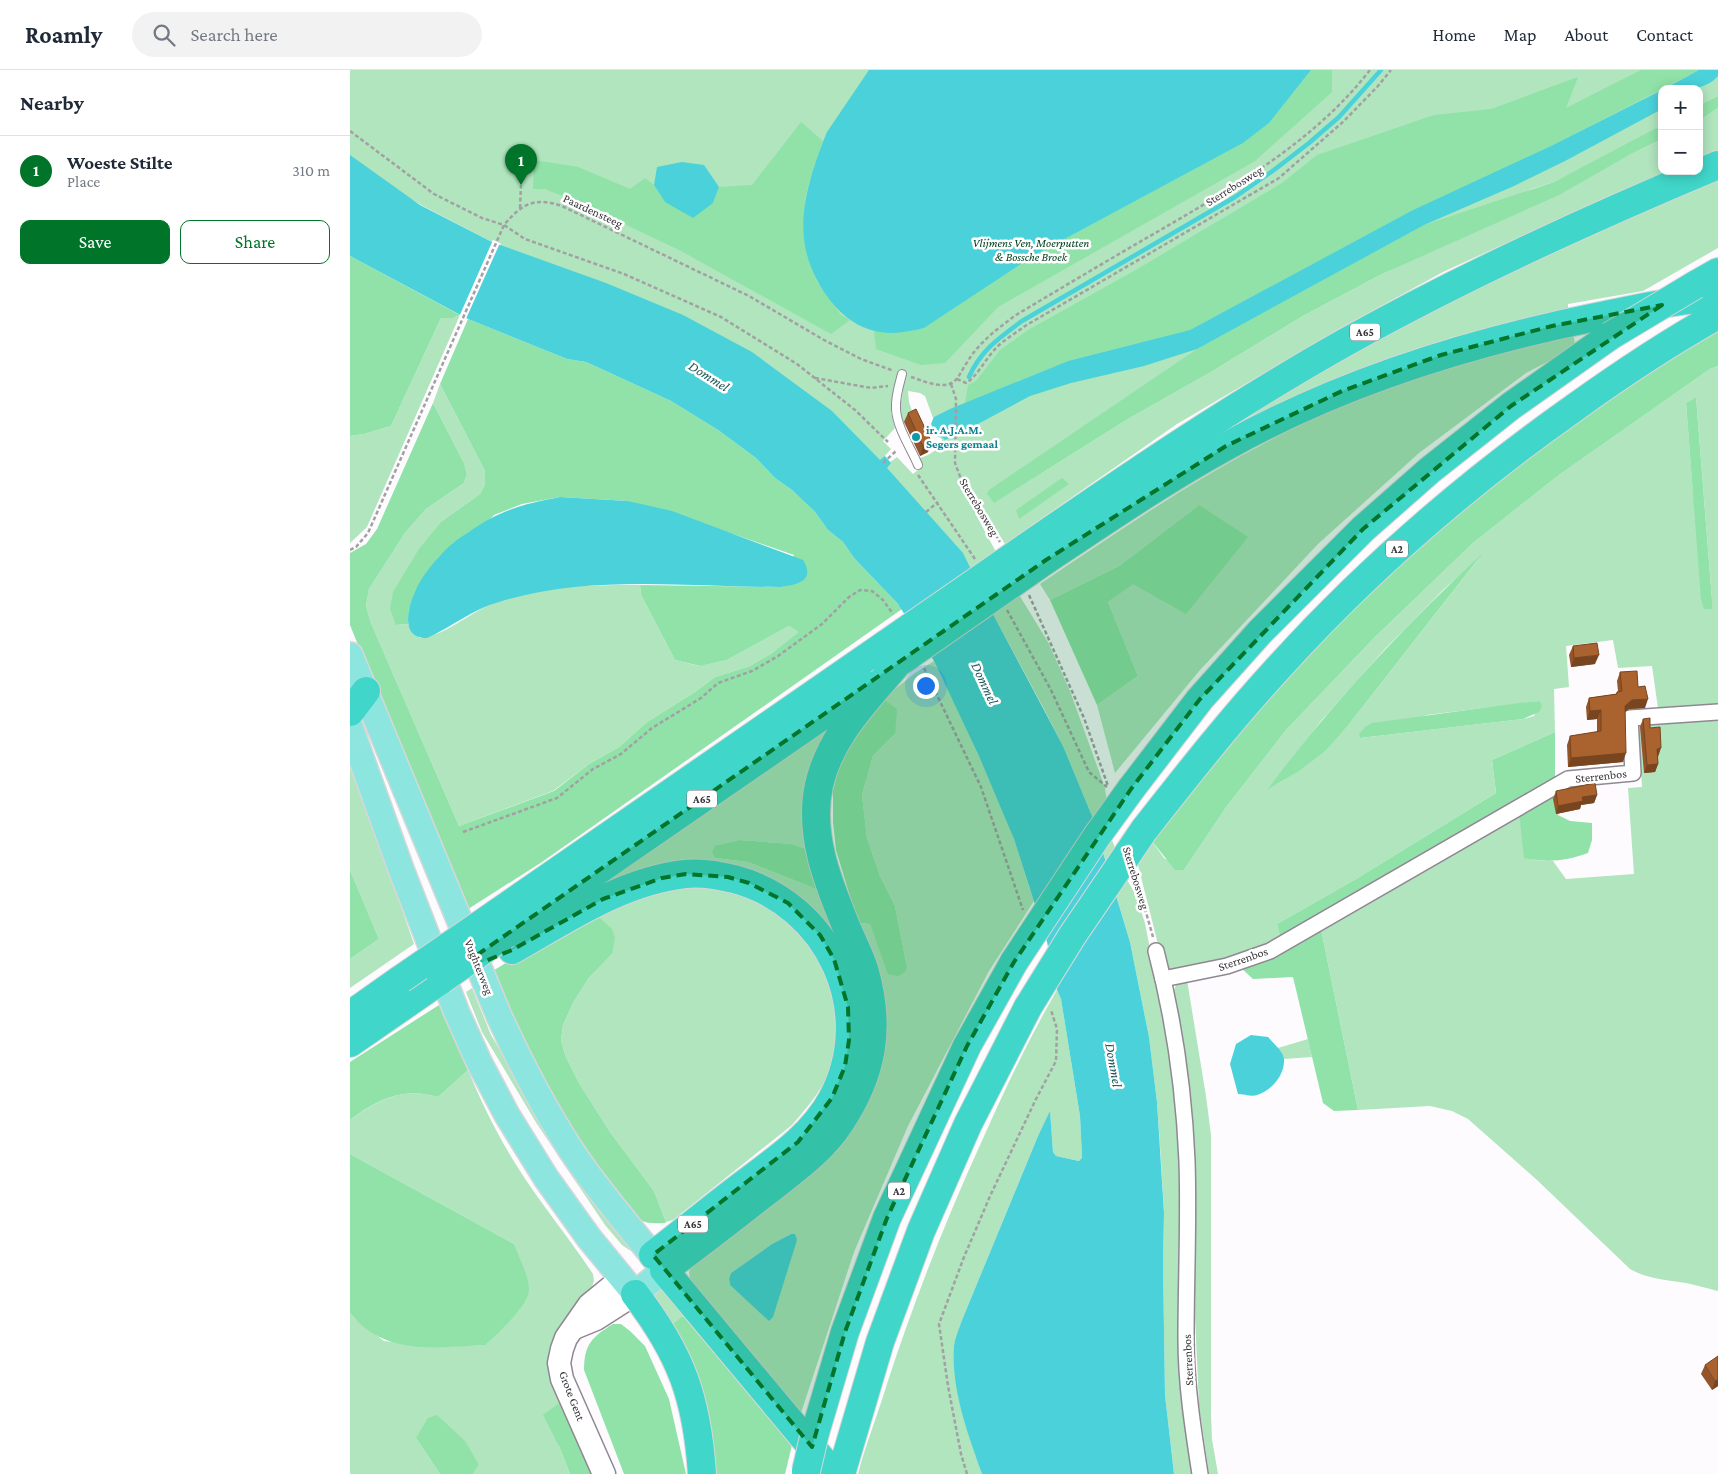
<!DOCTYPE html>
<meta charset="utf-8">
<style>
body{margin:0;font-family:"Crimson Pro",serif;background:#f2f2f3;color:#1f2937}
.controls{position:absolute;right:15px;top:15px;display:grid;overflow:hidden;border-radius:10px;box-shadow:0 2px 12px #0003}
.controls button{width:45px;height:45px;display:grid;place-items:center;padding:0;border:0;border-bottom:1px solid #e0e1e3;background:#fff;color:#1f2937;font:25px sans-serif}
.you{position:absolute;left:575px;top:615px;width:18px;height:18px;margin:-12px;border:4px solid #fff;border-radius:50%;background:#1a73e8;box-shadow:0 0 0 8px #1a73e833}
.badge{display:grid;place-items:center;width:32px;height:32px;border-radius:50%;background:#007429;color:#fff;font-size:16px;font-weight:700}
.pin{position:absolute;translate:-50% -41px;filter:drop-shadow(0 1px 2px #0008)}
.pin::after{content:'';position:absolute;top:26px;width:18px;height:15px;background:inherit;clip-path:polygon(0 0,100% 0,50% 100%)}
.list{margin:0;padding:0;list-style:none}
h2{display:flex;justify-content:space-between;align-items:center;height:65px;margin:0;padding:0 20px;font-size:21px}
h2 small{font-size:16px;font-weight:400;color:#747a83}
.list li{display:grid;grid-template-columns:32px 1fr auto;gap:15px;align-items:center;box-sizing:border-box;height:70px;padding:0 20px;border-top:1px solid #e0e1e3}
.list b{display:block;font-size:19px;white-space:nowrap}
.list p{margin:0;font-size:16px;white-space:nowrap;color:#747a83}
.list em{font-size:16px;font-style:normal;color:#747a83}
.actions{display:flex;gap:10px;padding:15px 20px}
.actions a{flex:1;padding:11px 0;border:1px solid #007429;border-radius:10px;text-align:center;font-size:18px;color:#007429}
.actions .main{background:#007429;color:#fff}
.icon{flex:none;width:28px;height:28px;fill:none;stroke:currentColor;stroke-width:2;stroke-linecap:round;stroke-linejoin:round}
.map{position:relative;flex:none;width:1368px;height:1404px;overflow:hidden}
header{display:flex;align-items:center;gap:30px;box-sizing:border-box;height:70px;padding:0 25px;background:#fff;border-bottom:1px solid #e0e1e3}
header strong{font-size:24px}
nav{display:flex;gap:28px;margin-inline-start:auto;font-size:18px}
.search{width:350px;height:45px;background:#f2f2f3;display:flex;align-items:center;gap:12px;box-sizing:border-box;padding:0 18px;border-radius:28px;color:#747a83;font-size:19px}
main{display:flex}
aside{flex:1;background:#fff}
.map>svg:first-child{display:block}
.green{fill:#b0e5be;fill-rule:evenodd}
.forest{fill:#90e2a8}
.water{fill:#4bd1da}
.pier{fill:#fdfbfe}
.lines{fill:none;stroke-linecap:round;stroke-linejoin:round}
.stream{stroke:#4bd1da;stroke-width:4.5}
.lane-casing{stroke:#908793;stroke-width:10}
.street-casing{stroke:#908793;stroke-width:18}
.secondary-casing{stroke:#908793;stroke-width:25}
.primary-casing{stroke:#d7d7d8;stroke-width:28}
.highway-casing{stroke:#d7d7d8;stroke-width:30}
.path{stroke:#a3a0a4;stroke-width:2.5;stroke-dasharray:4 2.5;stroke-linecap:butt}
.lane{stroke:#fff;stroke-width:8}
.street{stroke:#fff;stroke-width:15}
.secondary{stroke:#fff;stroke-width:22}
.primary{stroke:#8ce6df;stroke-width:25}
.highway{stroke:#40d6c9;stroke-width:28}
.highway-bridge-casing{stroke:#d7d7d8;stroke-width:30;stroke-linecap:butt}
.highway-bridge{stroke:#40d6c9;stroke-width:28}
.wall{fill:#925428}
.shaded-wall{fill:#774520}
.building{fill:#aa622e;stroke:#774520}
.marked{fill:#007429;fill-opacity:0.2;stroke:#007429;stroke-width:4;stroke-dasharray:10 6;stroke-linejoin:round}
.culture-dot{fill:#0f9aa8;stroke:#fff;stroke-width:2}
.labels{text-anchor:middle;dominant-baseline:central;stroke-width:5;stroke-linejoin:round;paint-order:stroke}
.shield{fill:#fff;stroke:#747275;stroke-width:1}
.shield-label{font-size:11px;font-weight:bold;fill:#39353a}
.street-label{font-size:12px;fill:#39353a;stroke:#fff}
.park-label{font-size:12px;font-style:italic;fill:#00421e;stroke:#fff}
.culture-label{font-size:12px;font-weight:bold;fill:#0d838f;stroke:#fff;text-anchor:start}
.water-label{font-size:14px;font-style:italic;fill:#20575b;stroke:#fff}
</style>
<header>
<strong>Roamly</strong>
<div class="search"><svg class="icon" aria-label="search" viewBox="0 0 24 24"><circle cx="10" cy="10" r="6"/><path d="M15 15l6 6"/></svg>Search here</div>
<nav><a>Home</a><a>Map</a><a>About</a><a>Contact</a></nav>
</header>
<main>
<aside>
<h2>Nearby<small></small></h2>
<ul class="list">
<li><span class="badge">1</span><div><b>Woeste Stilte</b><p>Place</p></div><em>310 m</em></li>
</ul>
<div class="actions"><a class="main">Save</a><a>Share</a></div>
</aside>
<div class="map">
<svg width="1368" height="1404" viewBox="0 0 1368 1404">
<rect width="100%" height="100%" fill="#fdfbfe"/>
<g class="green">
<path d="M0 0H1368V26L1349 35V19H1312V58L1204 112 1182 119 1008 201 644 433 778 349 861 302 953 246 1032 204 1312 69V101H1318L1252 129 1093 202 987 260 827 354 655 474 633 438 625 443 671 528 698 572 720 621 755 718 762 770 777 810 785 823 795 853 822 993 828 1048 833 1189V1315L836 1366 842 1404H824L815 1325 813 1194 814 1143 811 1090 807 1032 799 967 780 872 742 746 713 676 693 637 644 546 536 398 181 187 151 176V174L143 170 142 172 71 135 0 92ZM544 320 553 321 550 337 553 352 556 353 565 350 559 332 558 321 570 323 575 326 583 348 581 360 583 364 592 369C590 379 580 385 570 388V398L563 404 547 387 539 393 534 387 541 379 533 371 545 358 541 343Z"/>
<path d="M1368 38V80L1349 88V51Z"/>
<path d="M1368 106V178L1293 221 1218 234V243L1150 256 1100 268 1038 291 842 383 933 321 1143 207Z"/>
<path d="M110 245 17 457 0 473V366L14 364 41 356 91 248H103Z"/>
<path d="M1223 262 1225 274 1207 287 1176 303 1069 383 968 474 850 600 765 703 747 635 788 606 758 532 783 513 849 435 769 496 700 530 690 514C785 450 880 384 986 339 1062 305 1143 285 1223 262Z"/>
<path d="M1368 296V634L1308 638 1302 596 1268 598 1263 570 1216 576 1219 617 1204 619 1205 662 1142 690 1146 723 1006 809 927 854 931 870 902 882 831 902 819 899 812 890 787 791 802 771 814 788 834 800 877 736 937 659 1025 567 1123 473 1209 405 1360 299ZM1346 327 1362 530 1361 539 1343 422 1336 333ZM1130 487 996 658C973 683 949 703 918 719L971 651 1035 579 1093 520ZM1190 631 1184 646 1173 649 1010 668 1077 645Z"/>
<path d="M90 314 135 401V414L130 424 92 451 46 555 58 554 63 563 70 568C76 566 83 565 89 563 107 555 126 540 146 532 192 515 242 515 290 515L291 525 325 590 349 596 377 590 439 556 450 562 422 583 400 596 365 607 345 622 297 652 269 677 239 694 203 721 109 756 21 553 16 536 19 519 55 463 76 439 114 413 117 404 114 393 83 333Z"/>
<path d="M584 591C612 650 642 708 664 769 671 790 677 811 684 831L639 901 558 1056 504 1182 449 1349 341 1214 339 1203 341 1192 479 1079 508 853 520 854 524 864 557 897 545 836 530 806 517 768 512 725 523 686 545 664 533 629 565 603ZM441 1164 419 1250 380 1215 379 1209 381 1203 422 1174Z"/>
<path d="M1368 647V1220L1367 1221C1357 1218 1346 1215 1336 1213 1317 1210 1297 1209 1280 1199L1187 1110 1118 1049 1102 1041 1080 1036 1008 1040 971 859 1169 742 1183 790 1203 791 1216 809 1284 804 1278 718 1292 717 1288 652Z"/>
<path d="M490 650 465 782 442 774 391 770 365 788 398 792 456 815 478 825 501 891 402 808 222 834Z"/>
<path d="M0 690 64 874 0 918V889L29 869 0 800Z"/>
<path d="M359 814C372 818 388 819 400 825 408 829 444 854 450 860 478 894 496 947 483 992 477 1014 457 1038 442 1055L323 1150 316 1152 304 1121 260 1062 229 1013 215 985 211 970 213 955 223 933 238 909 262 884 242 841 288 824Z"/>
<path d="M837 910 856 1026 861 1065V1345L862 1369 868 1404H859L849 1335 843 1201 823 923 826 915Z"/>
<path d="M122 918 141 965 192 1050 284 1181H281L272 1175 255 1155 187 1054 132 962 116 922Z"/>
<path d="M707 920 711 929 730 1046 732 1089 729 1091 706 1086 703 1082 700 1043 688 1066 612 1250 604 1275 620 1369 632 1404H508C516 1373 528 1344 537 1314 564 1231 595 1152 631 1073 654 1021 678 970 707 920Z"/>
<path d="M958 969 962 987 934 989 928 978Z"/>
<path d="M118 1000C131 1032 147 1064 165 1093 189 1132 218 1166 243 1204L244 1211 242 1217 206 1261 202 1271V1287L213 1326 209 1376 220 1404H123L129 1395 66 1368 90 1404H0V1243L5 1249 34 1271 85 1277 136 1275 170 1239 164 1174 0 1084V1050C27 1030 54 1016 88 1027Z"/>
<path d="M308 1217 312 1218 333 1246 319 1256 301 1221Z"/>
</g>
<g class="forest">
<path d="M961 0H982V22L905 91 648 237 595 293 571 295 526 279 524 261 557 262 574 258 683 186 893 73 919 53Z"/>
<path d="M1291 0H1349L1201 76 1063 140 840 260 718 291 615 333 618 315 626 311 650 280 678 260 784 201 932 113 967 85 1084 45 1141 39 1228 7 1216 38Z"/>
<path d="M1368 26V38L1349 51V35Z"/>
<path d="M451 52 473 71 459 112 455 131 454 169 467 212 491 245 500 250 481 264 331 181 222 129 199 121 196 119H183L184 90 228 97 280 119 295 108 304 115 315 132 363 133 369 117 402 115Z"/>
<path d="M1312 55V69L1279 85 1209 125 1032 204 953 246 861 302 778 349 644 433 637 424 639 420 847 279 1074 155 1204 112Z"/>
<path d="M0 186 110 245 103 248H91L41 356 14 364 0 366Z"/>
<path d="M118 249 217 289 236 292 247 297 321 331 368 360 406 388 425 408 442 420 465 442 478 460 493 472 504 488 548 534 552 539 192 792 115 841 0 555V483L16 474 27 459 83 333 114 393 117 404 114 413 76 439 55 463 19 519 16 536 21 553 109 756 204 721 239 694 269 677 297 652 345 622 365 607 400 596 422 583 449 562 439 556 377 590 350 596 325 590 291 525 290 515 429 517 444 485 389 466 278 431 210 427 172 434 144 445 59 539 58 554 46 555 40 539 43 522 69 479 92 451 130 424 135 414V401L90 314Z"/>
<path d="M1368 256V296L1360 299 1209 405 1123 473 1025 567 937 659 877 736 834 800H825L802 771 970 563 1183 380Z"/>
<path d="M1346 327 1362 530V539H1354L1351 529 1336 333Z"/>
<path d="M712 408 719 414 669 449 666 440Z"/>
<path d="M849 435 898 467 836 544 783 514 758 532 788 606 747 635 700 530 769 496Z"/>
<path d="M1133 483 996 658 975 681 949 701 917 720C981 634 1054 556 1133 483Z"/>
<path d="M533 629 547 639 545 664 523 686 512 725 517 768 530 806 545 836 557 897 555 902 548 906 538 904 520 854 508 853 486 780 483 752V720L494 678Z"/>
<path d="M1190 631 1192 637 1189 642 1173 649 1010 668 1009 664 1015 657 1022 653 1169 633Z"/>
<path d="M1205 662V709L931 870 927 854 1006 809 1146 723 1142 690Z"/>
<path d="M1209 721 1207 737 1208 745 1220 751 1242 753V770L1238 783C1216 791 1198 793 1174 788L1169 742Z"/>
<path d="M391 770 442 774 465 782 478 825 456 815 398 792 365 788 362 782 365 776Z"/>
<path d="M0 800 29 869 0 889Z"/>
<path d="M242 841 262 859 265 868 262 884 238 909 223 933 213 955 211 970 215 985 229 1013 260 1062 304 1121 316 1152 315 1153C292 1155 285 1149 271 1132L204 1035 141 902Z"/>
<path d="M971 859 1008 1040 984 1041 973 1033 943 907 903 909 889 896Z"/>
<path d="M89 935 118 1000 88 1027C54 1016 26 1030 0 1050V992Z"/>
<path d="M0 1084 164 1174C168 1186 179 1206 179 1219 179 1236 148 1262 136 1275 88 1277 35 1287 0 1243Z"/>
<path d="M333 1246 442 1375 435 1404H360L319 1256Z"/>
<path d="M263 1254H271L280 1261 295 1276 319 1329 336 1404H274L234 1300C234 1274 242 1267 263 1254Z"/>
<path d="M215 1329 249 1404H220L209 1376 193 1345Z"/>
<path d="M87 1345 115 1371 129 1395 123 1404H90L66 1368 78 1348Z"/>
</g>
<g class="water">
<path d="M519 0H961L919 53 893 73 683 186 574 258C558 262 541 265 525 261 487 253 458 206 454 169 450 134 464 94 477 62Z"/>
<path d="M1349 0H1368V6C1354 22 1333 19 1314 19Z"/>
<path d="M1312 20V39L1215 91 1164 116 1074 155 847 279 794 296 721 313 680 326 613 362 595 370 593 368 586 364 581 354 584 347 600 339 718 291 840 260 1063 140 1201 76Z"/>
<path d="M0 85 70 135 142 172 256 213 333 245 402 282 482 341 530 390 535 386 541 393 537 398 613 483 644 546 713 676 742 746 780 872 799 967 807 1032 814 1143 813 1194 815 1325 824 1404H632C618 1364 601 1320 604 1276 605 1268 609 1259 612 1250L688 1066 700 1041 703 1082 706 1086 729 1091 732 1088 730 1046 711 929 707 920 697 872 664 769 629 686 584 591 548 534 504 488 493 472 478 460 465 442 442 420 425 408 406 388 368 360 321 331 247 297 236 292 217 289 118 249 0 186Z"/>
<path d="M332 92 354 95 369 117 363 133 343 148 315 132 304 115 307 97Z"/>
<path d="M210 427 278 431 322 441 453 490C466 511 447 515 429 517 337 517 238 504 149 532 123 539 102 557 77 568 45 568 61 527 71 510 76 502 83 493 90 486 97 477 109 468 119 462 149 440 174 434 210 427Z"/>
<path d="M901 965 918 967C923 973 933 981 934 989 935 1005 921 1021 907 1025 902 1027 893 1024 888 1024L880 994 886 974Z"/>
<path d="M441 1164H445L447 1170 423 1247 419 1251 380 1215 379 1209 381 1203 422 1174Z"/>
</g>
<path class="pier" d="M143 170 150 173 115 251 109 247Z"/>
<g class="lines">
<path class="stream" d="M619 307C631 280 649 268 672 251L885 127 924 100 959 73 989 47 1031 0"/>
<defs>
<path id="lane" d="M552 304C549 315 545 328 546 339 547 358 561 378 568 395"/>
<g id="street">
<path d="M806 881C824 949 834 1021 837 1091 839 1150 836 1209 836 1269 836 1314 843 1359 850 1404"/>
<path d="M813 909 877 896 920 881 1218 709 1283 703 1280 648 1368 642"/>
</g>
<g id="secondary">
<path d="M224 1258 246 1249 285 1224"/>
<path d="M254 1404 212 1309 209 1293 212 1279 216 1268 239 1235 272 1208"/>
</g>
<path id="primary" d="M0 585 149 946C170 992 193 1037 221 1080 249 1123 283 1160 314 1200L285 1224 239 1168 196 1108 157 1045 129 992 107 943 51 799 0 657"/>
<g id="highway">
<path d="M1345 215 1368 202"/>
<path d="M685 471C787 401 889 332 996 272 1116 205 1241 148 1368 95"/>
<path d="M696 490C755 451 813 411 875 377 989 313 1114 274 1241 248 1283 239 1326 230 1368 227"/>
<path d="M0 642 16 621"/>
<path d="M781 719 850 629 910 562 1013 459 1080 400 1161 336 1260 266"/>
<path d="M794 760C838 704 882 648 931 595 1018 499 1118 413 1224 338 1270 305 1318 273 1368 245"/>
<path d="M147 843 536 574"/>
<path d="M156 864 517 615"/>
<path d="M162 880C217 849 272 811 335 804 351 802 368 805 384 809 479 834 529 941 482 1029 461 1068 421 1093 386 1120 358 1141 331 1164 303 1185"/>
<path d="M0 945 51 909"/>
<path d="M0 973 91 910"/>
<path d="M285 1224C331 1284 347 1328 352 1404"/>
<path d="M465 1363 495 1262 537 1148 617 976 664 892"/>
<path d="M484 1404 314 1200C350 1174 384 1147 419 1120 444 1100 472 1081 490 1053 523 1003 531 957 514 899 510 886 503 873 498 861 479 815 458 766 469 715 480 666 516 631 548 593"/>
<path d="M491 1404 530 1272 571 1161 618 1054 678 937"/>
</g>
</defs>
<use href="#lane" class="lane-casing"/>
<use href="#street" class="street-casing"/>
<use href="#secondary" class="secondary-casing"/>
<use href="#primary" class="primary-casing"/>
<use href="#highway" class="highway-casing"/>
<g class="path">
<path d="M0 61 84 124 132 148 154 155 175 169 274 204 371 247 447 294 505 340 538 372"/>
<path d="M170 138 171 115"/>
<path d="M561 307C571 310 584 316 595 315 607 314 610 303 616 294 628 273 647 259 666 245 713 217 760 189 807 162 884 117 964 72 1020 0"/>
<path d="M465 308 521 318 538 316"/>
<path d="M607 309 616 313C627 307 636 288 647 277 655 269 666 263 675 256L929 108 994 51 1028 16 1041 0"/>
<path d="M601 314 606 329 605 393 611 409 650 472"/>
<path d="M533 393 546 381"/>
<path d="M568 405 625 489"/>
<path d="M576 442 588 432"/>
<path d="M0 480 6 477 18 463 154 155C172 133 187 126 214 137L399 226 474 270 511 289 544 301"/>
<path d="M679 525 734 648 758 716"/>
<path d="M657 540 701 620 739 702 757 717"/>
<path d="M574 598 631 717 673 840"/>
<path d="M113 762 207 728 243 699 271 684 302 658 351 628 368 613 402 601 428 586 472 554 499 527 510 520 522 521 533 530 543 544"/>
<path d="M786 807 803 867"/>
<path d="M617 1404 611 1384 598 1316 589 1254 614 1187 641 1124 686 1029 706 991 707 959 701 940"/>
</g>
<use href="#lane" class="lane"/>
<use href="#street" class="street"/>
<use href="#secondary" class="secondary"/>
<use href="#primary" class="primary"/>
<use href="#highway" class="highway"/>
<defs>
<g id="highway-bridge">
<path d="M1260 266 1345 215"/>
<path d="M536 574 685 471"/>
<path d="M548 593 696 490"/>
<path d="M664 892 747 766 781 719"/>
<path d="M51 909 147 843"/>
<path d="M91 910 156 864"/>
<path d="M678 937 722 866 794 760"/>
<path d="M456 1401 465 1363"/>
</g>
</defs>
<use href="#highway-bridge" class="highway-bridge-casing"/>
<use href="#highway-bridge" class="highway-bridge"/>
</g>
<g class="wall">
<path d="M558 343 578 382 570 386 554 352Z"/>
<path d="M1223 576 1245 594 1221 597 1219 585Z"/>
<path d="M1270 602 1288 617 1295 638 1279 639 1275 642 1273 692 1218 697 1217 675 1220 666 1247 662V649L1237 650 1236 637 1239 628 1266 624 1267 622 1268 621 1267 611Z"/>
<path d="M1293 649 1300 658 1308 687V694L1305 702 1294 703 1290 657Z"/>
<path d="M1206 721 1247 725 1244 733 1231 735 1230 739 1206 744 1203 729Z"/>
<path d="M1355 1295 1368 1316 1362 1320 1351 1304Z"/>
</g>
<g class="shaded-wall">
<path d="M582 373 578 382 570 386 573 377Z"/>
<path d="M1249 585 1245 594 1221 597 1224 588Z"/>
<path d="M1298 629 1295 638 1279 639 1271 644 1275 636 1282 630Z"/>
<path d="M1251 640 1247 649 1237 650 1240 641Z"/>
<path d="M1311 678 1308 687H1304L1307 679Z"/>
<path d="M1276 683 1273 692 1218 697 1221 688Z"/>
<path d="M1308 694 1305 702 1294 703 1297 695Z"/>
<path d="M1247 725 1244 733 1231 735 1230 739 1206 744 1208 736 1232 727Z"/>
<path d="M1368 1309V1316L1362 1320 1365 1311Z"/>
</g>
<g class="building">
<path d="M566 339 582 373 573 377 558 343Z"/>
<path d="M1247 573 1249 585 1224 588 1223 576Z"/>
<path d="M1287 601 1288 617 1295 616 1298 629 1282 630 1275 636 1276 683 1221 688 1220 666 1251 661V640L1240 641 1239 628 1267 624V622L1272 621 1270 602Z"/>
<path d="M1300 648V658L1310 657 1311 678 1307 679 1308 694 1297 695 1293 649Z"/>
<path d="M1245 713 1247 725 1232 727 1233 731 1208 736 1206 721Z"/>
<path d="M1368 1286V1309L1365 1311 1355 1295Z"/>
</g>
<path class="marked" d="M1312 235 1161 336 1013 459 850 629 781 719 664 892 617 976 537 1148 495 1262 462 1377 303 1185 448 1072 482 1028 495 996 499 970 498 937 484 889 470 865 438 833 399 813 378 807 336 804 312 808 253 829 162 880 128 894 124 887 696 490 876 376 992 321 1091 285 1202 256Z"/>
<circle class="culture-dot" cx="566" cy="367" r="5"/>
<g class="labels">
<g class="shield">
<rect x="1000" y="253.5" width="30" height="17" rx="4"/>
<rect x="1036" y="470.5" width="22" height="17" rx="4"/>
<rect x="337" y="720.5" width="30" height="17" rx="4"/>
<rect x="538" y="1112.5" width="22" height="17" rx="4"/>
<rect x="328" y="1145.5" width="30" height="17" rx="4"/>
</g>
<g class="shield-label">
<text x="1015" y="262">A65</text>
<text x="1047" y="479">A2</text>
<text x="352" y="729">A65</text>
<text x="549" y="1121">A2</text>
<text x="343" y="1154">A65</text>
</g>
<g class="street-label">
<text transform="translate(884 116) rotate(-32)">Sterrebosweg</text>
<text transform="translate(243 141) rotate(25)">Paardensteeg</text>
<text transform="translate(629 437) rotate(59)">Sterrebosweg</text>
<text transform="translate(1251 706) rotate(-6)">Sterrenbos</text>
<text transform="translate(786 808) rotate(73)">Sterrebosweg</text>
<text transform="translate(893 889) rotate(-19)">Sterrenbos</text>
<text transform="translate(129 897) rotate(68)">Vughterweg</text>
<text transform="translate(838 1290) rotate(-93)">Sterrenbos</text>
<text transform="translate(222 1326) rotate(69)">Grote Gent</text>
</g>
<g class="park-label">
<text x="681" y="173">Vlijmens Ven, Moerputten<tspan x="681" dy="14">&amp; Bossche Broek</tspan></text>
</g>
<g class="culture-label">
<text x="576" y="360">ir. A.J.A.M.<tspan x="576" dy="14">Segers gemaal</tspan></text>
</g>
<g class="water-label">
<text transform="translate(359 306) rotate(32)">Dommel</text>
<text transform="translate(635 613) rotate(65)">Dommel</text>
<text transform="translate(764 995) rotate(80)">Dommel</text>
</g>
</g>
</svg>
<div class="controls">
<button>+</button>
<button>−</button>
</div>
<div class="you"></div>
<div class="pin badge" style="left:171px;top:115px">1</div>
</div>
</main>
